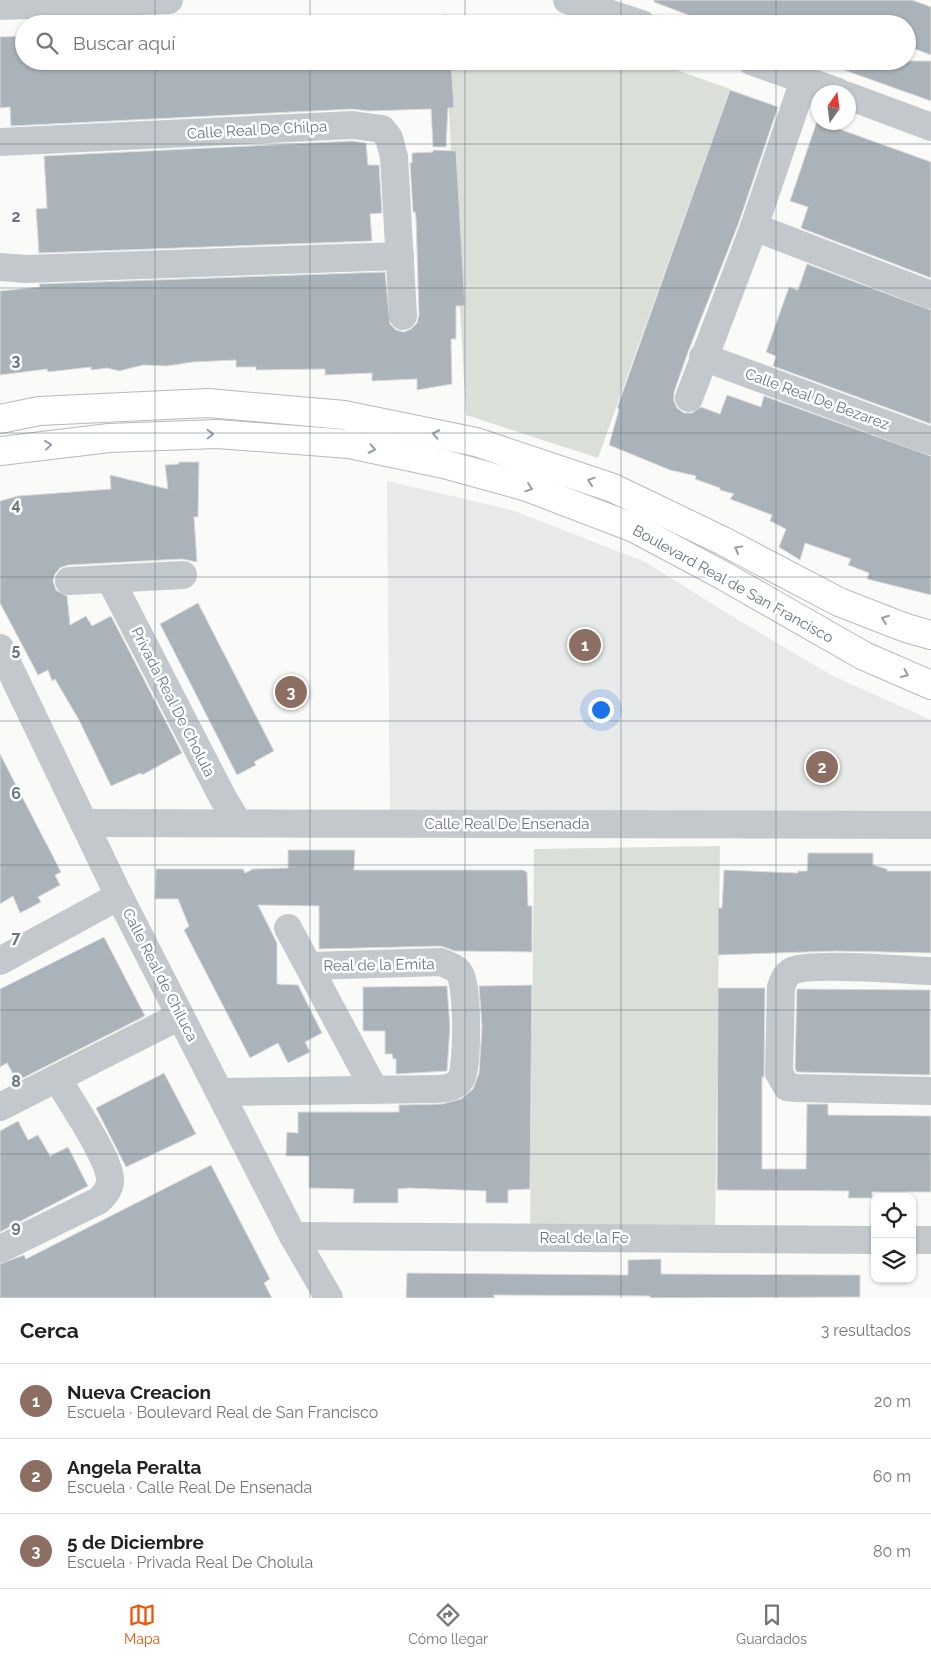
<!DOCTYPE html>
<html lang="es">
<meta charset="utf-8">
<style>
body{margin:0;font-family:Raleway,sans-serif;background:#f2f2f2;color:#202124}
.controls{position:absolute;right:15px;bottom:15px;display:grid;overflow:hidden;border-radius:10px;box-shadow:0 1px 4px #0004}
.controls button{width:45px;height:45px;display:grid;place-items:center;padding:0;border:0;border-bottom:1px solid #e0e0e0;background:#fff;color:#202124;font:25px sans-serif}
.compass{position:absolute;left:811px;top:85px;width:45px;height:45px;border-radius:50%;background:#fff;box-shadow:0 1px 4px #0004;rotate:14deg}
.you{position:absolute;left:600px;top:709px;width:18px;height:18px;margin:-12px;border:4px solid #fff;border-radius:50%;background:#1a73e8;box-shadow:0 0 0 8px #1a73e833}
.badge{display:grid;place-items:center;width:32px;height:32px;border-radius:50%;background:#ea580c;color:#fff;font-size:16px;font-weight:700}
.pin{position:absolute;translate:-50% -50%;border:2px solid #fff;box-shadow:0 1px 5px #0006}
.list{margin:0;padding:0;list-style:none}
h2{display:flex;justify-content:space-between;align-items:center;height:65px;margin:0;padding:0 20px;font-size:21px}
h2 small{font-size:16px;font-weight:400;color:#757577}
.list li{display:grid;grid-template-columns:32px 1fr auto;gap:15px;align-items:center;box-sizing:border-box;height:75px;padding:0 20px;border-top:1px solid #e0e0e0}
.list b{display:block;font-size:19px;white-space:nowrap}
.list p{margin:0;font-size:16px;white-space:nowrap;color:#757577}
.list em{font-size:16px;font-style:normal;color:#757577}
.icon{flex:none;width:28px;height:28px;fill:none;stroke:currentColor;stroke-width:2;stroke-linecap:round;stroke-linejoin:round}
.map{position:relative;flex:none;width:931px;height:1298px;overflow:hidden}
.search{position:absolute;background:#fff;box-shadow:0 1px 4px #0004;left:15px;right:15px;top:15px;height:55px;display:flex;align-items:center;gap:12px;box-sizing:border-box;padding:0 18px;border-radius:28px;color:#757577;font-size:19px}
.sheet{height:290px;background:#fff}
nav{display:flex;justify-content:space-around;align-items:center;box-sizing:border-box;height:70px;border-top:1px solid #e0e0e0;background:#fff;font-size:14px;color:#757577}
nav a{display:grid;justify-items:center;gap:2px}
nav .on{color:#ea580c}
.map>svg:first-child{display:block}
.built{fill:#e8e9e9}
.green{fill:#dadfd7}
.building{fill:#aab3b9;stroke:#dcdcda}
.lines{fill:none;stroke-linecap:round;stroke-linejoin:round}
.major-casing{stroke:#b5babe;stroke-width:30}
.minor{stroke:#c3c8cc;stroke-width:28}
.major{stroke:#fff;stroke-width:28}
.oneway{stroke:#939fa8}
.grid{fill:none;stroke:#657683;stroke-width:1;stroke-opacity:0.55}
.labels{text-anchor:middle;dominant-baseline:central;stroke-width:5;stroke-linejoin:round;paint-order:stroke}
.street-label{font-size:15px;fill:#657683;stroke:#fff}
.grid-label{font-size:16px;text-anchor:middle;font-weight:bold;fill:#657683;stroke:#fff;stroke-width:5;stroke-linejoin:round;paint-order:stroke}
</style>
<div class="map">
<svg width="931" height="1298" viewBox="0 0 931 1298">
<rect width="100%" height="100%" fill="#fafaf8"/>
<path class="built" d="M387 481 512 510 645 562 730 615 831 675 931 720V823L390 831Z"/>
<g class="green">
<path d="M443 14 511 24H444Z"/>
<path d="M446 61H651L730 89 598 458 466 415Z"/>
<path d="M720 846 715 1238 530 1237 534 849Z"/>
</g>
<g class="building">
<path d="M654 0H912L931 7V55L907 46V24H712L654 2Z"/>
<path d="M24 36V61H451L454 108H448L446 147H433L431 109 369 111 352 109 11 126 10 107 0 108V37Z"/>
<path d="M828 61H931V101L827 64Z"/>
<path d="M730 90 778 107 739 222 688 352 674 392V401L677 408 684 413H692L701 407 720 414 727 395 761 407 764 396 931 456V595L867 579 869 573 848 565 851 559 805 543 800 560 779 547 786 529 770 521 772 515 730 499 734 494 720 490V488L695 479 696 476 670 470 609 445 619 409 617 408Z"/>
<path d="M817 121 931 162V278L801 228 808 207 790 201Z"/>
<path d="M352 141 366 143 368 165H379L382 213 370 214 372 241 39 253 36 209 47 208 44 156Z"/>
<path d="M433 150 456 151 465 306H456V339H451L452 384 417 390V379L372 381V373L325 375V369L256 370V367H236V360L193 362 167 366 143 365 119 371 107 368 91 370V367L48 372 47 369 0 375V291L40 287 39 284 385 272 390 324 396 330 404 332 411 329 417 323 419 315 416 219 415 212H413L410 163H412V153L433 152Z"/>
<path d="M807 264 931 310V424L773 366 776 356 766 352 789 287 798 290Z"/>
<path d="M179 462H199L198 517H194L197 562 182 559 68 565 60 568 55 574 53 581 56 590 67 596 70 625 86 616 92 626 111 616 182 753 142 775 141 773 111 786 79 720 55 679 52 681 48 670 38 675 0 603V501L18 496 111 489 110 475 168 489 165 465 179 464Z"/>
<path d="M198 603 274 751 254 762 256 765 237 775 160 624Z"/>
<path d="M0 754 61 872 55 875 60 885 38 897 41 902 20 913 13 896 0 904Z"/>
<path d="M288 850H355L354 870H523L527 872 528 906H532V952L455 951 441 946 319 949V906L258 905 277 943V984L298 985 322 1033 305 1042 310 1052 288 1063 278 1043 250 1058 184 930 189 926 178 899H155L156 869H243L245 873 253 869 288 868Z"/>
<path d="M808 853H873V865L887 869V871H931V953L836 951 718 955V908H722L724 870 798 873V871H807Z"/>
<path d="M104 937 145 1016 17 1081 7 1063 0 1067V989Z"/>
<path d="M532 985 530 1189 508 1190V1203H486V1191L409 1188 398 1189V1203H353L354 1189 309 1188V1156H286L287 1132 298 1133V1112H399V1105L442 1104 461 1099 473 1089 479 1073 482 1027 479 986Z"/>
<path d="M447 986 450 1027 447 1071 396 1074V1059H393L392 1054H385V1031H363V987Z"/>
<path d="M718 988H765L764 1077H762V1169H806L807 1104H828V1115L931 1116V1192H872V1198H848L849 1191 717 1190Z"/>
<path d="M797 989 930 990V1075L797 1072 795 1069Z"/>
<path d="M164 1073 196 1134 126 1167 96 1108Z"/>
<path d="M18 1121 28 1140 38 1135 50 1156 68 1147 88 1186 0 1232V1131Z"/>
<path d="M211 1165 270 1279 264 1283 272 1298H0V1264L24 1255 26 1259Z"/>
<path d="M661 1259V1274L860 1275V1297L650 1298V1296L494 1295V1298H406L407 1273 628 1275V1260Z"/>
</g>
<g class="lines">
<defs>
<g id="major">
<path d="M0 419 39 411 208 403 344 415 476 442 613 488 723 541 839 602 906 628 931 635"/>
<path d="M0 451 109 438 217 434 349 444 444 464 527 487 634 528 724 576 864 656 931 685"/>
</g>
</defs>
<use href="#major" class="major-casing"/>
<g class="minor">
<path d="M567 0 642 24"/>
<path d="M0 6 169 0"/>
<path d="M751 61 838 92"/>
<path d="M848 96 931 127"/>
<path d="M0 142 353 125 382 129 389 138 394 157 403 316"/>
<path d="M754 227 931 295"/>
<path d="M0 267 26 269 400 256"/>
<path d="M703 357 931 441"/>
<path d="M689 398 754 227 804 80"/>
<path d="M110 579 223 798 238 823"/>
<path d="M69 581 183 575"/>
<path d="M0 648 119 896 293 1236 329 1298"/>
<path d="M84 823 931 825"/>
<path d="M288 928 374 1089"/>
<path d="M0 961 119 896"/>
<path d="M931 971C906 970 808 962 792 971 785 975 784 980 781 987L779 1073 787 1087 796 1088 931 1091"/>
<path d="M220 1092 437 1089C445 1089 456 1087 461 1079 468 1065 468 988 460 974 457 968 448 965 441 962L309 966"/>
<path d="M0 1107 180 1016"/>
<path d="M293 1236 875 1240"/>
<path d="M912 1240H931"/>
<path d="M0 1249 98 1201C105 1195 111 1188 110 1178 107 1154 70 1101 57 1078"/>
</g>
<use href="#major" class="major"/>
</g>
<defs><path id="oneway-chevron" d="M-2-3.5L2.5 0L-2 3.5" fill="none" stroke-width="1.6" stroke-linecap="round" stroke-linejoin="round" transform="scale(1.25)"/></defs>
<g class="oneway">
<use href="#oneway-chevron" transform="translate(210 434) rotate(-2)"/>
<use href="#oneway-chevron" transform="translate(436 434) rotate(-168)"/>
<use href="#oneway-chevron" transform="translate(48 445) rotate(-6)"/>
<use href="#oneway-chevron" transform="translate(372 449) rotate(12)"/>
<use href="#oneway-chevron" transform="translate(591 481) rotate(-162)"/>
<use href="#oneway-chevron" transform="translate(529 488) rotate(19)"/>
<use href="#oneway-chevron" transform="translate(738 549) rotate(-151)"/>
<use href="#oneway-chevron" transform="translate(885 619) rotate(-159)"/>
<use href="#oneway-chevron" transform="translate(905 674) rotate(24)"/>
</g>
<path class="grid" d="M155 0V24M310 0V24M465 0V24M621 0V24M776 0V24M155 61V1298M310 61V1298M465 61V1298M621 61V1298M776 61V1298M0 144H931M0 288H931M0 433H931M0 577H931M0 721H931M0 865H931M0 1010H931M0 1154H931"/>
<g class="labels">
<g class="street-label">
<text transform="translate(257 130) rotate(-3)">Calle Real De Chilpa</text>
<text transform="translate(817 399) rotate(20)">Calle Real De Bezarez</text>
<text transform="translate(733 584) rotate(29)">Boulevard Real de San Francisco</text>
<text transform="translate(173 702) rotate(63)">Privada Real De Cholula</text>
<text x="507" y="824">Calle Real De Ensenada</text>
<text transform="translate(379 965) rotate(-1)">Real de la Emita</text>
<text transform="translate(160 975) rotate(63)">Calle Real de Chiluca</text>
<text x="584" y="1238">Real de la Fe</text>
</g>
</g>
<g class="grid-label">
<text x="16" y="222">2</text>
<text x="16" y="366">3</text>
<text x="16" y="510">4</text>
<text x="16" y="655">5</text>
<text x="16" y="799">6</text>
<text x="16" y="943">7</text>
<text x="16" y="1087">8</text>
<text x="16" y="1232">9</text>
</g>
</svg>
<div class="controls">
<button><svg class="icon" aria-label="locate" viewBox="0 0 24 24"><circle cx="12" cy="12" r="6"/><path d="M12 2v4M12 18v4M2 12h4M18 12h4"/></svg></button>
<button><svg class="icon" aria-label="layers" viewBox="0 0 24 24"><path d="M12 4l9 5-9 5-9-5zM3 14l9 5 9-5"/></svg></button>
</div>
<svg class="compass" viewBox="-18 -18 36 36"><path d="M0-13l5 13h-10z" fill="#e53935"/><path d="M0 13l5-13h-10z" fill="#757577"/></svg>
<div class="you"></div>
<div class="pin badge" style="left:585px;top:645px;background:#8d6e63">1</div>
<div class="pin badge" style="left:822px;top:767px;background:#8d6e63">2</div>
<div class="pin badge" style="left:291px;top:692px;background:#8d6e63">3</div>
<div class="search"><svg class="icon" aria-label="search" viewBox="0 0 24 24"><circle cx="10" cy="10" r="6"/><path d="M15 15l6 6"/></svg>Buscar aquí</div>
</div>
<section class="sheet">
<h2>Cerca<small>3 resultados</small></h2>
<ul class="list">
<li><span class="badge" style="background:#8d6e63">1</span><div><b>Nueva Creacion</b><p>Escuela · Boulevard Real de San Francisco</p></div><em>20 m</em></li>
<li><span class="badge" style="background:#8d6e63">2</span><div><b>Angela Peralta</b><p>Escuela · Calle Real De Ensenada</p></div><em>60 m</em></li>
<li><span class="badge" style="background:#8d6e63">3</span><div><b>5 de Diciembre</b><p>Escuela · Privada Real De Cholula</p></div><em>80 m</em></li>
</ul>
</section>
<nav>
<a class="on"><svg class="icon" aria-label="map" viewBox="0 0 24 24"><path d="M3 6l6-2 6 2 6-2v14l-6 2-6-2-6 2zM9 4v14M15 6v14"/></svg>Mapa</a>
<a><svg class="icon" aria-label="directions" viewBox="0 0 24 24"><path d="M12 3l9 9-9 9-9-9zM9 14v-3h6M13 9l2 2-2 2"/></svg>Cómo llegar</a>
<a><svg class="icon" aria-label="saved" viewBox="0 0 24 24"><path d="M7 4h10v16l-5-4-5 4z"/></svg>Guardados</a>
</nav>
